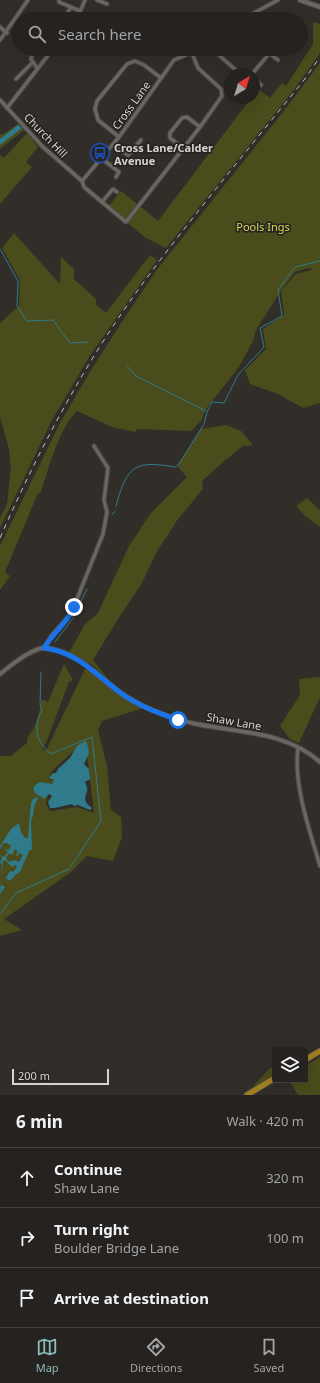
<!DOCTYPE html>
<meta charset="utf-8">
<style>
body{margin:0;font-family:"Noto Sans",sans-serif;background:#2d2a29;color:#f1f3f6}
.controls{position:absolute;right:12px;bottom:12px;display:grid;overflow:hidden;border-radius:4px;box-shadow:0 4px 16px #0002}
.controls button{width:36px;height:36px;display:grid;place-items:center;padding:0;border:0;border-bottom:1px solid #423f3e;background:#252220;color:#f1f3f6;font:20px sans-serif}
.compass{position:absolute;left:224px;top:68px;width:36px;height:36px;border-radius:50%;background:#252220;box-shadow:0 4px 16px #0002;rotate:38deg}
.scale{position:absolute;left:12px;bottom:10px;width:97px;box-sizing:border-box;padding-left:4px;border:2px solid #d5d3d0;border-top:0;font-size:11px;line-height:14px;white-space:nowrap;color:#d5d3d0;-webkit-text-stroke:3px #272421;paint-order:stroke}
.stop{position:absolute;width:12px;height:12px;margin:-9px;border:3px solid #1a73e8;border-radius:50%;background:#fff}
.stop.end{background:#1a73e8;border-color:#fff;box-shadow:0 1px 4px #0008}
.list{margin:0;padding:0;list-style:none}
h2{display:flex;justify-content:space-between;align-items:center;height:52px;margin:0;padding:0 16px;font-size:17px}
h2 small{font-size:13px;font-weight:400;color:#a3a4a5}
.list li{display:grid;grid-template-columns:26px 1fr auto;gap:12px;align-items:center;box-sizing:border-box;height:60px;padding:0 16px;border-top:1px solid #423f3e}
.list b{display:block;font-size:15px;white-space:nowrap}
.list p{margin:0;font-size:13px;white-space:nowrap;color:#a3a4a5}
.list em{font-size:13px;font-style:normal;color:#a3a4a5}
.icon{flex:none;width:22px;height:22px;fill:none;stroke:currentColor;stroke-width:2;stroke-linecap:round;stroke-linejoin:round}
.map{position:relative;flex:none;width:320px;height:1095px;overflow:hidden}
.search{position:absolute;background:#252220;box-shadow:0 4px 16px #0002;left:12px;right:12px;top:12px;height:44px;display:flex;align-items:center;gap:10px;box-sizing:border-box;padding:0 14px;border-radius:22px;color:#a3a4a5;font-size:15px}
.sheet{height:232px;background:#252220}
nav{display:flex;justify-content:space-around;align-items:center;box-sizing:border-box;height:56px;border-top:1px solid #423f3e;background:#252220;font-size:11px;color:#a3a4a5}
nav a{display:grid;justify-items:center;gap:2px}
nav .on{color:#8bbbb9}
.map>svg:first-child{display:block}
.green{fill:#4a4c1c;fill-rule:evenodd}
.water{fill:#307b8b;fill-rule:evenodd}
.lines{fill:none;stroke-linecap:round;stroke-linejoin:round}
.stream{stroke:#307b8b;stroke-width:1}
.minor-casing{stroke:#4e4b48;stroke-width:5}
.tertiary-casing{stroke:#4e4b48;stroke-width:5.5}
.secondary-casing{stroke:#4e4b48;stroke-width:6}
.trunk-casing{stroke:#4e4b48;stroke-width:7}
.minor{stroke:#6a6762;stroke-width:3}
.tertiary{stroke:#6a6762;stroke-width:3.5}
.secondary{stroke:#6a6762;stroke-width:4}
.trunk{stroke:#a07f20;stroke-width:5}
.rail{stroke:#c3c1bd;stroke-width:1;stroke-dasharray:5 5;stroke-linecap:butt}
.route{stroke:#1a73e8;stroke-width:5}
.labels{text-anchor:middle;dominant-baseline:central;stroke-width:3.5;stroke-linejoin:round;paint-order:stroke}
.street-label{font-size:11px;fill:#d5d3d0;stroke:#272421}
.poi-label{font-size:11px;font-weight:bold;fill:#d5d3d0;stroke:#272421;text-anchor:start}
.park-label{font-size:11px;fill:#d5dc53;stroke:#272421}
</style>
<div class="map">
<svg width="320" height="1095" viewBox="0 0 320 1095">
<rect width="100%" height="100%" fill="#312e2a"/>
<g class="green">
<path d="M313 22 320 24V52L318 56 293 91 166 248 146 238 108 207 121 191 158 221 251 98H254V94L258 89 270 98 282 83 286 86 313 44Z"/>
<path d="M320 63V403L303 408 278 394 250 384 245 370 266 349 263 329 284 315 281 291 296 274 314 269 309 268 295 272 282 289 256 330 253 341 239 367 206 409 201 421 191 431 137 429 135 432 112 427 77 411C58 429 49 469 40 494L38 493 5 572 10 576 0 590V546L61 421 90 372 125 317 159 267 287 107Z"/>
<path d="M18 124 24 130 0 149V133L2 135Z"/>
<path d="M27 133 38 147 26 162 32 167 0 204V155L4 158Z"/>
<path d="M14 233 60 284 61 257 74 269V279L96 299V305L106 313 150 255 157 260 89 357 51 422 0 528V518L7 504 11 468 9 449 0 417V323L19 306 20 280 2 248Z"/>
<path d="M226 425 241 431 253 445 248 446 244 445 222 463 202 481 203 489 178 519 156 553 142 583 118 619 93 660 109 680 92 665 69 653 85 624 98 613 129 546 151 513 187 477 177 466 201 429Z"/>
<path d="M307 498 320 510V527L304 515 296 506Z"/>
<path d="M64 664 73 680 69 682 46 743 42 748 46 751 85 669 95 673 120 695 143 708 102 721 98 730 107 766 111 810 121 817 122 837 113 861 87 856 71 872 4 919 22 930 0 936V757L2 756H11L27 743C26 737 31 733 34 728 38 718 41 709 41 699L48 702ZM86 746 94 813 77 807 50 811 46 804 51 784 55 781 49 779 52 771 77 748Z"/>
<path d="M320 677V697L299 743 290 739 280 726 300 695 299 679Z"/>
<path d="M320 1057V1095H298L289 1080H305V1066Z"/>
<path d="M275 1066V1075L250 1090 269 1069Z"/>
</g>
<g class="water">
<path d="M18 125 22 128 0 145V139Z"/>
<path d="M85 741 87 743 89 753 84 764 89 769 90 779 85 782C86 785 88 788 87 791 84 800 84 802 92 808L90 810 78 805 74 806 72 804 55 808H50L48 802 52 796 49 794 44 799C39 795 32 794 34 786L40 782 52 784 54 780 49 778 53 773H56L58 769 70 758 77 746Z"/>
<path d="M37 797 38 799C32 805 35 815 31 820L32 849 29 851 20 872 16 874 10 881 6 878 10 871 13 872 17 867 15 865 12 867 5 860 3 861C3 868 0 879 1 885L5 887 0 894 2 864 0 863 2 858 1 855 4 857 8 852 4 848 9 850 11 846 7 843H3L0 849V846L11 829 19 823 21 832 25 838H28L31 803 33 799ZM14 849 18 851 16 855 17 856 20 853 23 855 19 862 14 860 10 862 6 859 8 854H13Z"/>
</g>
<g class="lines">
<g class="stream">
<path d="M0 249 18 281 17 306 27 321 53 320 70 343 88 342"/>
<path d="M127 366 136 376 206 411"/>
<path d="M116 506C127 466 134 460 175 467L179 464 204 424 207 412 212 402 224 403 238 375 264 347 260 328 282 316 278 290 295 267 320 261"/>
<path d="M112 515 115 511"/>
<path d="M55 642 73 618 87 589"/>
<path d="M0 914 16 893 69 869 101 821 92 737 51 754C36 742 33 726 42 710L40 704 41 672"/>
</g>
<defs>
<g id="minor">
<path d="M59 0V2L80 11"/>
<path d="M97 0 107 4"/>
<path d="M64 19 71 7"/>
<path d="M77 19 85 0"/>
<path d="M243 19 278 0"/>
<path d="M0 27 7 33"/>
<path d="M0 40 28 0"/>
<path d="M214 49C221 59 232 65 239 74"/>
<path d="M264 49 278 60"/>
<path d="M37 68 31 59 32 55 39 49"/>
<path d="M252 74 269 54"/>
<path d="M16 79 32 63"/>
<path d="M254 79 261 85"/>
<path d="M0 100 43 147 82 181"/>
<path d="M7 108 53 49"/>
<path d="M119 137 98 120 95 109 97 101 127 64 135 61 144 65 161 78"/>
<path d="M113 145 128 155 141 140"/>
<path d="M184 149 170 138V133L182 118 187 117 200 127"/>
<path d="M101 158 119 172 116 177"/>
<path d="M82 181 84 187 126 222 200 127 222 96 221 89 198 68 192 53"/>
<path d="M82 181 119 137 174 60 200 49"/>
<path d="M102 202 113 189 117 192"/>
<path d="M44 648 52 635 71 614 103 534 107 512 104 500 108 468 94 446"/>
<path d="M298 748C293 785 310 831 320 866"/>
</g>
<path id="tertiary" d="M0 674C10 666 34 646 47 648 79 652 98 678 124 695 136 703 151 710 165 715 215 735 278 724 320 762"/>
<path id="secondary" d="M300 0 320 7"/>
<g id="trunk">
<path d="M305 1060 320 1051"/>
<path d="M247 1095 275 1078"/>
</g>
</defs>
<use href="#minor" class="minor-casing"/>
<use href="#tertiary" class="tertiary-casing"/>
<use href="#secondary" class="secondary-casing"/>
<use href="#trunk" class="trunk-casing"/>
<use href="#minor" class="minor"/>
<use href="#tertiary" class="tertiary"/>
<use href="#secondary" class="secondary"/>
<use href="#trunk" class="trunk"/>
<path class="rail" d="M0 538C39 449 85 362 143 283 194 214 250 147 304 80L320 57"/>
</g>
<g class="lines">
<path class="route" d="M74 607C67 623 53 633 44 648 78 652 96 675 122 694 139 706 159 713 178 720"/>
</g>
<defs>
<symbol id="bus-ring" viewBox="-11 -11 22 22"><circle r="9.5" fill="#272421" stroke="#1a4fb4" stroke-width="1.5"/><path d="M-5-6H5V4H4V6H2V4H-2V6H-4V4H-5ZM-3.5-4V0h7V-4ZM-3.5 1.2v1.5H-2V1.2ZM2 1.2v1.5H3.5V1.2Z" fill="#1a4fb4"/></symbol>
</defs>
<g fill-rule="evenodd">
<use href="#bus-ring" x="89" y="142" width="22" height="22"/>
</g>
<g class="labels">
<g class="street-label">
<text transform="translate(131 105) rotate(-54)">Cross Lane</text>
<text transform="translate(46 135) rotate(46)">Church Hill</text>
<text transform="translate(234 721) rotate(10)">Shaw Lane</text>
</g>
<g class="poi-label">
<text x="114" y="147">Cross Lane/Calder<tspan x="114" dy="13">Avenue</tspan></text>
</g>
<g class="park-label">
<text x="263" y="226">Pools Ings</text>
</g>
</g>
</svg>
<div class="controls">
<button><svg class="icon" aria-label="layers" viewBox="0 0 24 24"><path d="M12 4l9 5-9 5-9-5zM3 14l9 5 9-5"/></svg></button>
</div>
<svg class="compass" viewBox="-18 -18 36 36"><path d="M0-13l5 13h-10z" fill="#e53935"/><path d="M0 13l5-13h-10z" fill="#a3a4a5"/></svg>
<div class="scale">200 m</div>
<div class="stop" style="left:178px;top:720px"></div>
<div class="stop end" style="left:74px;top:607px"></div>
<div class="search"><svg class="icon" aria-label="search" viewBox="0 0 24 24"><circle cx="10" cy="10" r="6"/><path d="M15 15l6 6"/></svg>Search here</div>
</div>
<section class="sheet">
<h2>6 min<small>Walk · 420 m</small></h2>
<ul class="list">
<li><svg class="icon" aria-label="ahead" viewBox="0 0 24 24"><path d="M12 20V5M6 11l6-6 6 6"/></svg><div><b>Continue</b><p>Shaw Lane</p></div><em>320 m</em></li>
<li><svg class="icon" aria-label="right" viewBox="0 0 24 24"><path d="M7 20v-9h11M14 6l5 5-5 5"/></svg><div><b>Turn right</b><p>Boulder Bridge Lane</p></div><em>100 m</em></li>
<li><svg class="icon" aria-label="arrive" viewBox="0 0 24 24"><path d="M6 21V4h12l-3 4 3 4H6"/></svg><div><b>Arrive at destination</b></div></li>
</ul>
</section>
<nav>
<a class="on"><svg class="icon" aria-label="map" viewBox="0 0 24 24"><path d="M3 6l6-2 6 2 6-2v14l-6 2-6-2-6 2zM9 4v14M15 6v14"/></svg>Map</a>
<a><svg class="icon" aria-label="directions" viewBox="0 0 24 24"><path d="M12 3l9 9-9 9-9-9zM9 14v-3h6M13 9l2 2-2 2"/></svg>Directions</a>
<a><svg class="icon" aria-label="saved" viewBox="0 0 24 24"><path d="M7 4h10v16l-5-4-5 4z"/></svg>Saved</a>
</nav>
